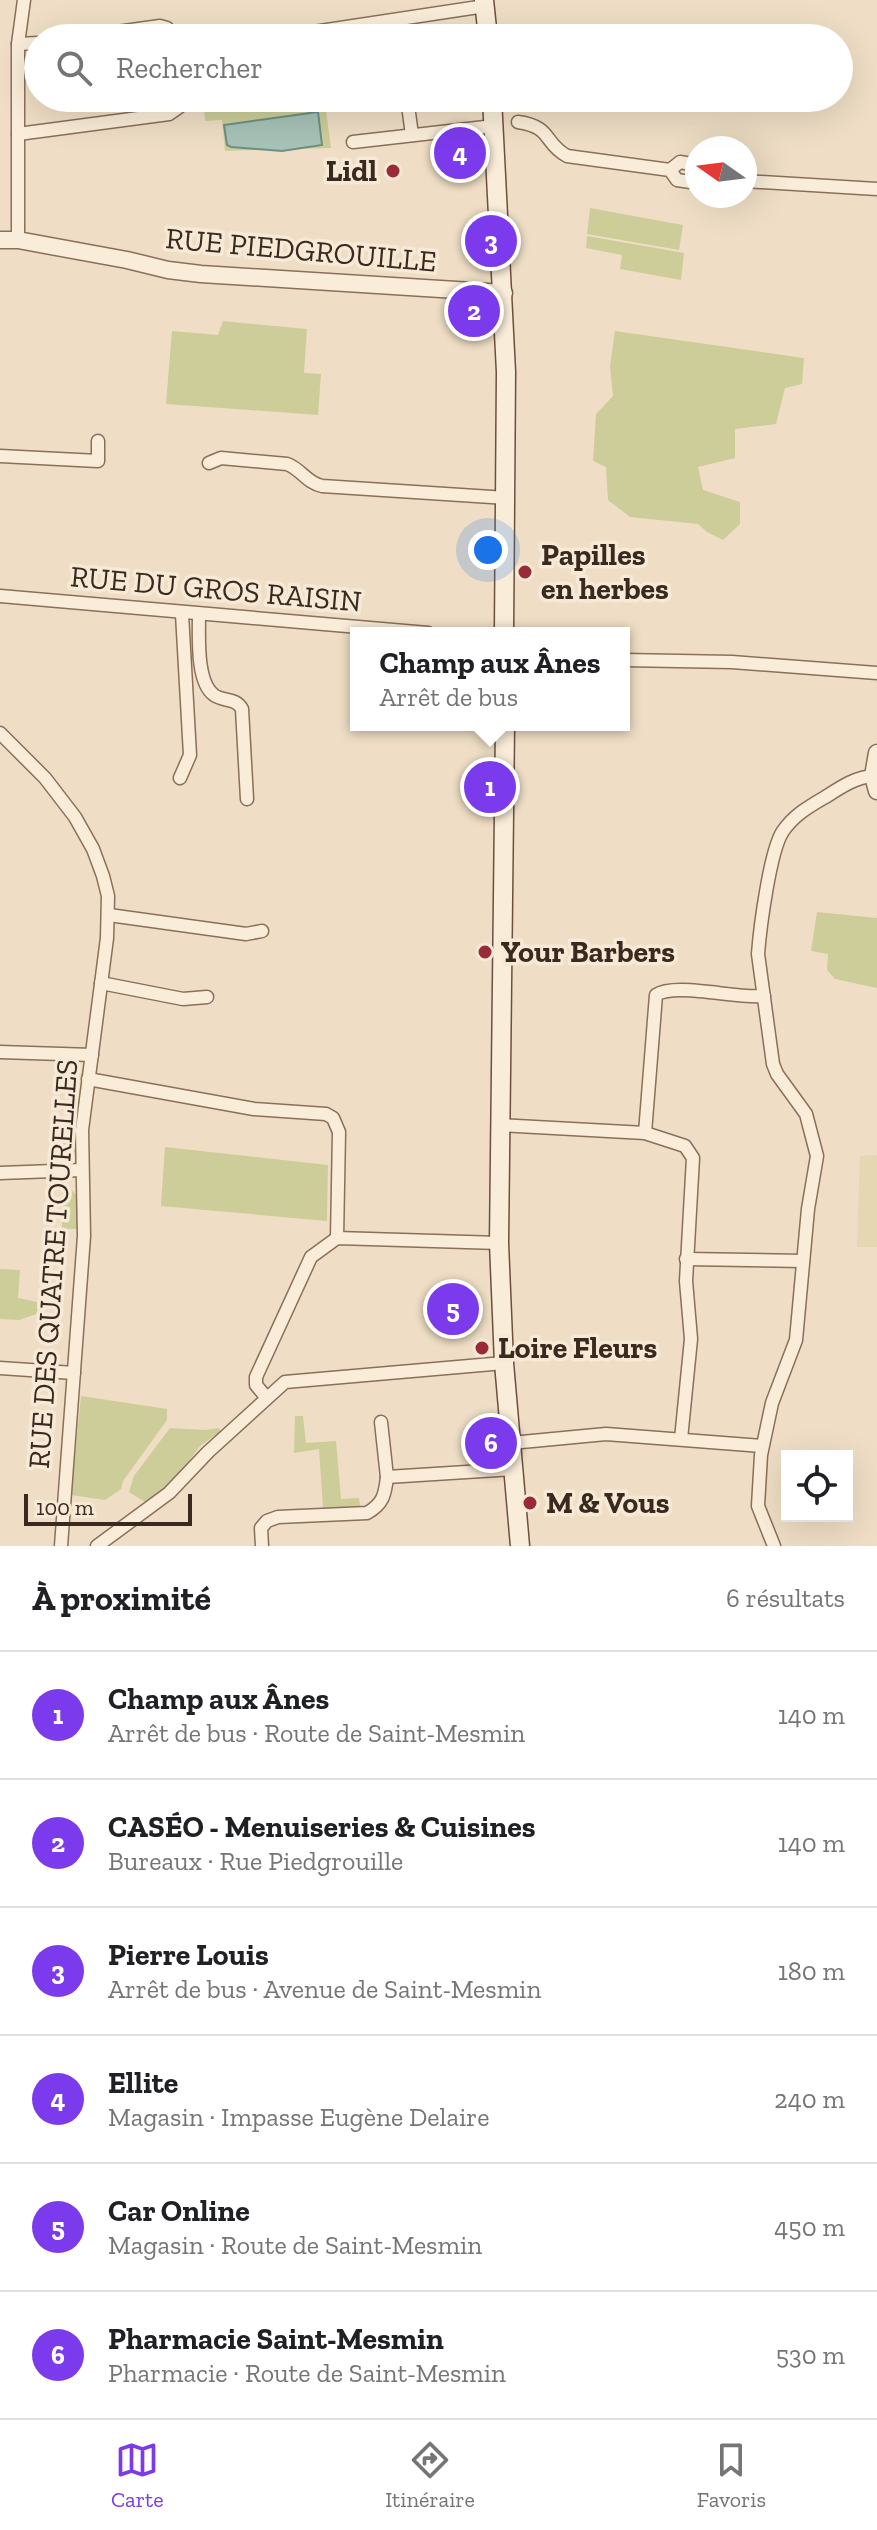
<!DOCTYPE html>
<html lang="fr">
<meta charset="utf-8">
<style>
body{margin:0;font-family:"Zilla Slab",serif;background:#f2f2f2;color:#202124}
.controls{position:absolute;right:24px;bottom:24px;display:grid;overflow:hidden;border-radius:0px;box-shadow:0 8px 32px #0002}
.controls button{width:72px;height:72px;display:grid;place-items:center;padding:0;border:0;border-bottom:2px solid #e0e0e0;background:#fff;color:#202124;font:40px sans-serif}
.compass{position:absolute;left:685px;top:136px;width:72px;height:72px;border-radius:50%;background:#fff;box-shadow:0 8px 32px #0002;rotate:284deg}
.scale{position:absolute;left:24px;bottom:20px;width:168px;box-sizing:border-box;padding-left:8px;border:4px solid #3a291f;border-top:0;font-size:22px;line-height:28px;white-space:nowrap;color:#3a291f;-webkit-text-stroke:6px #f6e9d5;paint-order:stroke}
.you{position:absolute;left:488px;top:550px;width:28px;height:28px;margin:-20px;border:6px solid #fff;border-radius:50%;background:#1a73e8;box-shadow:0 0 0 12px #1a73e833}
.badge{display:grid;place-items:center;width:52px;height:52px;border-radius:50%;background:#7c3aed;color:#fff;font-size:26px;font-weight:700}
.pin{position:absolute;translate:-50% -50%;border:4px solid #fff;box-shadow:0 2px 8px #0006}
.popup{position:absolute;left:350px;top:627px;width:280px;height:104px;box-sizing:border-box;display:grid;place-content:center;border-radius:0px;background:#fff;filter:drop-shadow(0 2px 6px #0005);font-size:26px;white-space:nowrap;color:#757577}
.popup b{font-size:30px;color:#202124}
.popup::after{content:'';position:absolute;left:50%;top:100%;margin-left:-16px;border:16px solid transparent;border-top-color:#fff}
.list{margin:0;padding:0;list-style:none}
h2{display:flex;justify-content:space-between;align-items:center;height:104px;margin:0;padding:0 32px;font-size:34px}
h2 small{font-size:26px;font-weight:400;color:#757577}
.list li{display:grid;grid-template-columns:52px 1fr auto;gap:24px;align-items:center;box-sizing:border-box;height:128px;padding:0 32px;border-top:2px solid #e0e0e0}
.list b{display:block;font-size:30px;white-space:nowrap}
.list p{margin:0;font-size:26px;white-space:nowrap;color:#757577}
.list em{font-size:26px;font-style:normal;color:#757577}
.icon{flex:none;width:44px;height:44px;fill:none;stroke:currentColor;stroke-width:2;stroke-linecap:round;stroke-linejoin:round}
.map{position:relative;flex:none;width:877px;height:1546px;overflow:hidden}
.search{position:absolute;background:#fff;box-shadow:0 8px 32px #0002;left:24px;right:24px;top:24px;height:88px;display:flex;align-items:center;gap:20px;box-sizing:border-box;padding:0 28px;border-radius:44px;color:#757577;font-size:30px}
.sheet{height:872px;background:#fff}
nav{display:flex;justify-content:space-around;align-items:center;box-sizing:border-box;height:112px;border-top:2px solid #e0e0e0;background:#fff;font-size:22px;color:#757577}
nav a{display:grid;justify-items:center;gap:4px}
nav .on{color:#7c3aed}
.map>svg:first-child{display:block}
.farmland{fill:#e4d7b2}
.green{fill:#cccd99}
.water{fill:#a7c2b7;stroke:#6d9084;stroke-width:2}
.lines{fill:none;stroke-linecap:round;stroke-linejoin:round}
.minor-casing{stroke:#8a6f5b;stroke-width:15}
.tertiary-casing{stroke:#8a6f5b;stroke-width:19}
.secondary-casing{stroke:#6c503e;stroke-width:21}
.minor{stroke:#f9ecd8;stroke-width:12}
.tertiary{stroke:#f9ecd8;stroke-width:16}
.secondary{stroke:#f9ecd8;stroke-width:18}
.poi-dot{fill:#992a37;stroke:#f6e9d5;stroke-width:3}
.labels{text-anchor:middle;dominant-baseline:central;stroke-width:7;stroke-linejoin:round;paint-order:stroke}
.poi-label{font-size:30px;font-weight:bold;fill:#3a291f;stroke:#f6e9d5;text-anchor:start}
.street-label{font-size:30px;fill:#3a291f;stroke:#f6e9d5}
</style>
<div class="map">
<svg width="877" height="1546" viewBox="0 0 877 1546">
<rect width="100%" height="100%" fill="#efdec5"/>
<path class="farmland" d="M877 1155V1247H857L860 1156Z"/>
<g class="green">
<path d="M203 98H358L325 103 331 148 225 151 222 120 205 121Z"/>
<path d="M590 208 683 225 679 250 587 234Z"/>
<path d="M587 236 684 253 681 280 620 269 622 255 586 248Z"/>
<path d="M223 321 307 329 304 373 321 374 318 415 166 404 172 331 218 335Z"/>
<path d="M615 331 804 358 802 384 785 388 776 424 735 429V458L698 467 703 490 740 502V524L723 540 707 532 698 524 630 517 608 500 606 467 593 461 596 414 613 396 610 366Z"/>
<path d="M817 912 877 918V988L835 979 827 970 828 954 811 951Z"/>
<path d="M62 1121 78 1122C78 1139 82 1157 63 1164Z"/>
<path d="M165 1147 328 1165 327 1221 161 1206Z"/>
<path d="M63 1182 79 1197V1229H62Z"/>
<path d="M0 1269 20 1270 18 1298 37 1302 39 1313 19 1320 0 1319Z"/>
<path d="M81 1396 167 1409V1420L123 1481 121 1489 105 1500 71 1495Z"/>
<path d="M295 1416H303L306 1443 336 1441 341 1499 359 1498 360 1506 323 1508 319 1449 294 1453Z"/>
<path d="M170 1428 206 1430 218 1428 221 1431 200 1446 168 1490 145 1502 129 1492 134 1476Z"/>
</g>
<path class="water" d="M318 112 322 145 282 151 231 147 227 145 224 125Z"/>
<g class="lines">
<defs>
<g id="minor">
<path d="M396 21 400 38"/>
<path d="M74 38 160 26 167 28 175 38"/>
<path d="M274 38 485 6"/>
<path d="M18 44 38 43"/>
<path d="M407 98 412 135"/>
<path d="M518 122C553 127 543 143 567 156L670 170 677 180 697 183"/>
<path d="M18 134 169 114 179 107 184 98"/>
<path d="M353 142 494 126"/>
<path d="M670 170 680 162 697 165"/>
<path d="M745 181 877 189"/>
<path d="M18 240V44L24 0"/>
<path d="M0 456 98 461V441"/>
<path d="M209 463 221 458 287 464C301 469 307 483 322 486L507 498"/>
<path d="M0 596 428 633"/>
<path d="M199 615C199 636 196 682 214 695 224 702 235 697 242 709L247 799"/>
<path d="M624 660 732 662 877 673"/>
<path d="M0 733 45 778 75 817 93 849 103 876 108 896 107 938 82 1130 84 1236 61 1546"/>
<path d="M180 778 190 755 182 614"/>
<path d="M109 915 246 934 262 931"/>
<path d="M101 983 183 999 207 997"/>
<path d="M0 1052 92 1055"/>
<path d="M88 1079 254 1109 326 1114 333 1118 339 1132 337 1238"/>
<path d="M501 1125 645 1133 685 1146 693 1158 686 1281 691 1339 681 1439"/>
<path d="M645 1133 656 995C676 982 736 999 764 996"/>
<path d="M0 1173 81 1170"/>
<path d="M686 1259 803 1261"/>
<path d="M0 1368 74 1373"/>
<path d="M266 1397 256 1385V1377L311 1257 337 1238 499 1243"/>
<path d="M381 1422 387 1477 513 1469"/>
<path d="M511 1443 606 1434 762 1446"/>
<path d="M97 1546 169 1493 208 1452 285 1382 504 1363"/>
<path d="M262 1546 261 1528 267 1521 278 1517 367 1513C383 1504 385 1495 387 1477"/>
<path d="M774 1546 758 1506 761 1455 772 1403 796 1340 808 1209 817 1156 806 1114 777 1074 773 1064 758 954C760 928 770 850 783 831 795 814 810 806 827 796 841 787 856 777 873 776"/>
</g>
<g id="tertiary">
<path d="M0 240H18L127 260 168 270 201 274 504 293"/>
<path d="M877 753 873 776 877 791"/>
</g>
<g id="secondary">
<path d="M484 0 488 38"/>
<path d="M492 98 506 372 504 633"/>
<path d="M505 725 499 1243 504 1363 520 1546"/>
</g>
</defs>
<use href="#minor" class="minor-casing"/>
<use href="#tertiary" class="tertiary-casing"/>
<use href="#secondary" class="secondary-casing"/>
<use href="#minor" class="minor"/>
<use href="#tertiary" class="tertiary"/>
<use href="#secondary" class="secondary"/>
</g>
<g class="poi-dot">
<circle cx="393" cy="171" r="8"/>
<circle cx="525" cy="572" r="8"/>
<circle cx="485" cy="952" r="8"/>
<circle cx="482" cy="1348" r="8"/>
<circle cx="530" cy="1503" r="8"/>
</g>
<g class="labels">
<g class="poi-label">
<text x="377" y="171" text-anchor="end">Lidl</text>
<text x="541" y="555">Papilles<tspan x="541" dy="34">en herbes</tspan></text>
<text x="501" y="952">Your Barbers</text>
<text x="498" y="1348">Loire Fleurs</text>
<text x="546" y="1503">M &amp; Vous</text>
</g>
<g class="street-label">
<text transform="translate(301 250) rotate(5)">RUE PIEDGROUILLE</text>
<text transform="translate(216 589) rotate(5)">RUE DU GROS RAISIN</text>
<text transform="translate(53 1264) rotate(-86)">RUE DES QUATRE TOURELLES</text>
</g>
</g>
</svg>
<div class="controls">
<button><svg class="icon" aria-label="locate" viewBox="0 0 24 24"><circle cx="12" cy="12" r="6"/><path d="M12 2v4M12 18v4M2 12h4M18 12h4"/></svg></button>
</div>
<svg class="compass" viewBox="-18 -18 36 36"><path d="M0-13l5 13h-10z" fill="#e53935"/><path d="M0 13l5-13h-10z" fill="#757577"/></svg>
<div class="scale">100 m</div>
<div class="you"></div>
<div class="pin badge" style="left:490px;top:787px">1</div>
<div class="popup"><b>Champ aux Ânes</b>Arrêt de bus</div>
<div class="pin badge" style="left:474px;top:311px">2</div>
<div class="pin badge" style="left:491px;top:241px">3</div>
<div class="pin badge" style="left:460px;top:153px">4</div>
<div class="pin badge" style="left:453px;top:1309px">5</div>
<div class="pin badge" style="left:491px;top:1443px">6</div>
<div class="search"><svg class="icon" aria-label="search" viewBox="0 0 24 24"><circle cx="10" cy="10" r="6"/><path d="M15 15l6 6"/></svg>Rechercher</div>
</div>
<section class="sheet">
<h2>À proximité<small>6 résultats</small></h2>
<ul class="list">
<li><span class="badge">1</span><div><b>Champ aux Ânes</b><p>Arrêt de bus · Route de Saint-Mesmin</p></div><em>140 m</em></li>
<li><span class="badge">2</span><div><b>CASÉO - Menuiseries &amp; Cuisines</b><p>Bureaux · Rue Piedgrouille</p></div><em>140 m</em></li>
<li><span class="badge">3</span><div><b>Pierre Louis</b><p>Arrêt de bus · Avenue de Saint-Mesmin</p></div><em>180 m</em></li>
<li><span class="badge">4</span><div><b>Ellite</b><p>Magasin · Impasse Eugène Delaire</p></div><em>240 m</em></li>
<li><span class="badge">5</span><div><b>Car Online</b><p>Magasin · Route de Saint-Mesmin</p></div><em>450 m</em></li>
<li><span class="badge">6</span><div><b>Pharmacie Saint-Mesmin</b><p>Pharmacie · Route de Saint-Mesmin</p></div><em>530 m</em></li>
</ul>
</section>
<nav>
<a class="on"><svg class="icon" aria-label="map" viewBox="0 0 24 24"><path d="M3 6l6-2 6 2 6-2v14l-6 2-6-2-6 2zM9 4v14M15 6v14"/></svg>Carte</a>
<a><svg class="icon" aria-label="directions" viewBox="0 0 24 24"><path d="M12 3l9 9-9 9-9-9zM9 14v-3h6M13 9l2 2-2 2"/></svg>Itinéraire</a>
<a><svg class="icon" aria-label="saved" viewBox="0 0 24 24"><path d="M7 4h10v16l-5-4-5 4z"/></svg>Favoris</a>
</nav>
